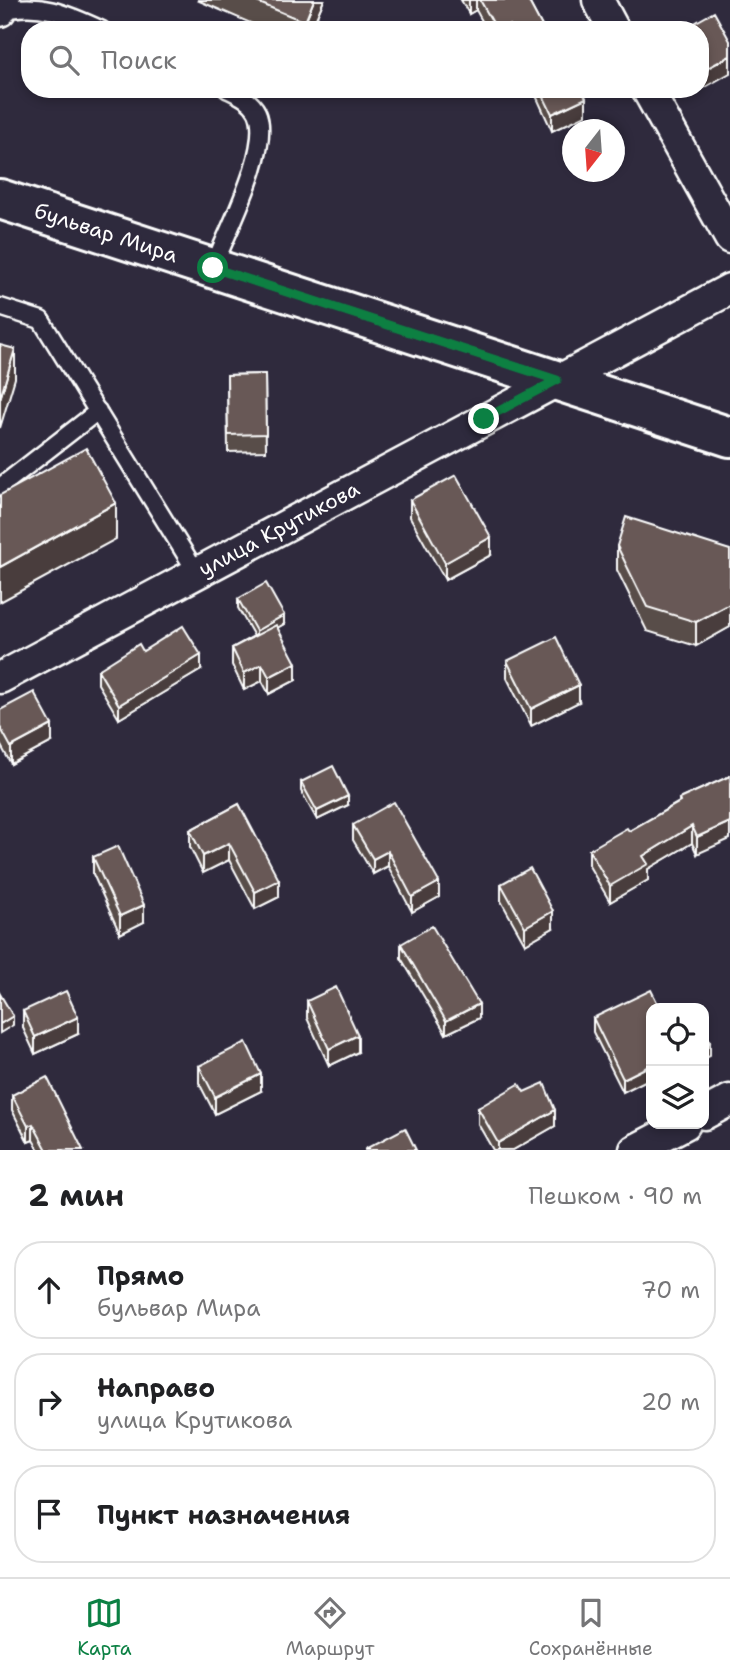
<!DOCTYPE html>
<html lang="ru">
<meta charset="utf-8">
<style>
body{margin:0;font-family:"Shantell Sans",sans-serif;background:#f2f2f2;color:#202124}
.controls{position:absolute;right:21px;bottom:21px;display:grid;overflow:hidden;border-radius:14px;box-shadow:0 4px 10px #0003}
.controls button{width:63px;height:63px;display:grid;place-items:center;padding:0;border:0;border-bottom:2px solid #e0e0e0;background:#fff;color:#202124;font:35px sans-serif}
.compass{position:absolute;left:562px;top:119px;width:63px;height:63px;border-radius:50%;background:#fff;box-shadow:0 4px 10px #0003;rotate:197deg}
.stop{position:absolute;width:21px;height:21px;margin:-16px;border:5px solid #0b8043;border-radius:50%;background:#fff}
.stop.end{background:#0b8043;border-color:#fff;box-shadow:0 2px 7px #0008}
.list{margin:0;padding:0;list-style:none}
h2{display:flex;justify-content:space-between;align-items:center;height:91px;margin:0;padding:0 28px;font-size:30px}
h2 small{font-size:23px;font-weight:400;color:#757577}
.list li{display:grid;grid-template-columns:46px 1fr auto;gap:21px;align-items:center;box-sizing:border-box;height:98px;margin:0 14px 14px;padding:0 14px;border:2px solid #e0e0e0;border-radius:28px}
.list b{display:block;font-size:26px;white-space:nowrap}
.list p{margin:0;font-size:23px;white-space:nowrap;color:#757577}
.list em{font-size:23px;font-style:normal;color:#757577}
.icon{flex:none;width:38px;height:38px;fill:none;stroke:currentColor;stroke-width:2;stroke-linecap:round;stroke-linejoin:round}
.map{position:relative;flex:none;width:730px;height:1150px;overflow:hidden}
.search{position:absolute;background:#fff;box-shadow:0 4px 10px #0003;left:21px;right:21px;top:21px;height:77px;display:flex;align-items:center;gap:18px;box-sizing:border-box;padding:0 24px;border-radius:28px;color:#757577;font-size:26px}
.sheet{height:427px;background:#fff}
nav{display:flex;justify-content:space-around;align-items:center;box-sizing:border-box;height:98px;border-top:2px solid #e0e0e0;background:#fff;font-size:19px;color:#757577}
nav a{display:grid;justify-items:center;gap:4px}
nav .on{color:#0b8043}
.map>svg:first-child{display:block}
.lines{fill:none;stroke-linecap:round;stroke-linejoin:round}
.lane-casing{stroke:#fff;stroke-width:21}
.street-casing{stroke:#fff;stroke-width:35}
.secondary-casing{stroke:#fff;stroke-width:44}
.lane{stroke:#2f2a3d;stroke-width:16}
.street{stroke:#2f2a3d;stroke-width:30}
.secondary{stroke:#2f2a3d;stroke-width:38}
.wall{fill:#594d4a;stroke:#fff;stroke-width:2}
.shaded-wall{fill:#483e3c;stroke:#fff;stroke-width:2}
.building{fill:#675956;stroke:#fff;stroke-width:2}
.route{stroke:#0b8043;stroke-width:9}
.labels{text-anchor:middle;dominant-baseline:central;stroke-width:5;stroke-linejoin:round;paint-order:stroke}
.street-label{font-size:21px;fill:#fff;stroke:#2f2a3d}
</style>
<div class="map">
<svg width="730" height="1150" viewBox="0 0 730 1150">
<rect width="100%" height="100%" fill="#2f2a3d"/>
<filter id="ink" filterUnits="userSpaceOnUse"><feTurbulence type="fractalNoise" baseFrequency=".0143" numOctaves="2"/><feDisplacementMap in="SourceGraphic" scale="14" xChannelSelector="R" yChannelSelector="G"/><feConvolveMatrix kernelMatrix="1 2 1 2 8 2 1 2 1" color-interpolation-filters="sRGB"/></filter>
<g filter="url(#ink)">
<g class="lines">
<defs>
<g id="lane">
<path d="M0 12C36 0 68 14 102 30"/>
<path d="M213 268C226 233 273 147 257 112 251 100 239 95 227 89"/>
<path d="M0 307 41 320 197 573"/>
<path d="M0 487 98 411"/>
</g>
<g id="street">
<path d="M598 0 614 30"/>
<path d="M0 11 4 0"/>
<path d="M647 89 730 238"/>
<path d="M0 678 730 289"/>
<path d="M704 1114 730 1100"/>
<path d="M635 1150 685 1124"/>
</g>
<path id="secondary" d="M0 199 730 437"/>
</defs>
<use href="#lane" class="lane-casing"/>
<use href="#street" class="street-casing"/>
<use href="#secondary" class="secondary-casing"/>
<use href="#lane" class="lane"/>
<use href="#street" class="street"/>
<use href="#secondary" class="secondary"/>
</g>
<g class="wall">
<path d="M197 0H324L311 30H267Z"/>
<path d="M461 0H528L544 30H487L476 10 469 14Z"/>
<path d="M533 89H582L586 115 552 131Z"/>
<path d="M265 374 266 451 228 452 227 375Z"/>
<path d="M410 500 491 555 445 580 410 517Z"/>
<path d="M617 546 730 550V627L696 646 647 631 617 570Z"/>
<path d="M238 599 284 624 277 628 296 680 269 694 262 681 244 690 232 665V648L254 636 238 608Z"/>
<path d="M143 651 201 670 119 719 98 684V670Z"/>
<path d="M507 661 579 702 531 726 507 678Z"/>
<path d="M0 710 52 742 11 764 0 744Z"/>
<path d="M730 776 697 854 692 843 648 869V880L610 902 589 866V850L629 831 679 802V799Z"/>
<path d="M301 782 348 805 317 820 301 791Z"/>
<path d="M239 804 279 897 255 909 229 860 203 873 190 847V830Z"/>
<path d="M353 825 439 882V897L412 912 388 866 373 874 353 840Z"/>
<path d="M93 857 144 922 120 934 93 874Z"/>
<path d="M501 884 553 928 525 944 501 901Z"/>
<path d="M401 944 479 1018 446 1034 401 958Z"/>
<path d="M307 1001 358 1052 329 1066 307 1018Z"/>
<path d="M651 1008V1078L623 1092 593 1032V1018Z"/>
<path d="M23 1011 78 1034 35 1054 23 1028Z"/>
<path d="M199 1066 261 1091 215 1114 199 1083Z"/>
<path d="M524 1092 555 1126 513 1150H493L478 1124V1108Z"/>
<path d="M12 1095 83 1150H39L33 1140 28 1142 12 1110Z"/>
</g>
<g class="shaded-wall">
<path d="M314 0H324L311 30H305V22Z"/>
<path d="M469 0H476V10L469 14Z"/>
<path d="M510 25V30H501Z"/>
<path d="M730 56V73L700 90V72Z"/>
<path d="M586 98V115L552 131V114Z"/>
<path d="M15 349V378L0 428V399Z"/>
<path d="M116 503V539L0 602V567Z"/>
<path d="M491 537V555L445 580V563Z"/>
<path d="M730 604V627L696 646V622Z"/>
<path d="M284 615V624L256 640V631Z"/>
<path d="M201 655V670L119 719V705Z"/>
<path d="M296 663V680L269 694V677Z"/>
<path d="M262 664V681L244 690V673Z"/>
<path d="M579 685V702L531 726V709Z"/>
<path d="M52 725V742L11 764V747Z"/>
<path d="M348 796V805L317 820V811Z"/>
<path d="M730 822V839L697 854V837Z"/>
<path d="M692 826V843L648 869V880L610 902V886L643 856Z"/>
<path d="M229 843V860L203 873V856Z"/>
<path d="M388 851V866L373 874V859Z"/>
<path d="M279 880V897L255 909V892Z"/>
<path d="M439 882V897L412 912V897Z"/>
<path d="M144 905V922L120 934V916Z"/>
<path d="M553 911V928L525 944V927Z"/>
<path d="M479 1004V1018L446 1034V1021Z"/>
<path d="M13 1016V1025L0 1033V1024Z"/>
<path d="M78 1017V1034L35 1054V1037Z"/>
<path d="M358 1035V1052L329 1066V1049Z"/>
<path d="M710 1042V1056L704 1059V1045Z"/>
<path d="M651 1065V1078L623 1092V1079Z"/>
<path d="M261 1074V1091L215 1114V1097Z"/>
<path d="M555 1110V1126L513 1150H498V1143Z"/>
<path d="M33 1124V1140L28 1142V1126Z"/>
</g>
<g class="building">
<path d="M252 0H314L305 22Z"/>
<path d="M480 0H528L544 30H513L510 25 501 30H497Z"/>
<path d="M714 12 730 41V56L700 72V30H682Z"/>
<path d="M540 89H582L586 98 552 114Z"/>
<path d="M0 345 15 349 0 399Z"/>
<path d="M265 374 266 434 228 435 227 375Z"/>
<path d="M86 448 116 503 0 567V495Z"/>
<path d="M456 475 491 537 445 563 410 500Z"/>
<path d="M626 517 730 550V604L696 622 647 607 617 546Z"/>
<path d="M266 583 284 615 256 631 238 599Z"/>
<path d="M276 625 296 663 269 677 262 664 244 673 232 648Z"/>
<path d="M183 626 201 655 119 705 98 670 139 644 143 651Z"/>
<path d="M556 637 579 685 531 709 507 661Z"/>
<path d="M34 692 52 725 11 747 0 727V710Z"/>
<path d="M333 766 348 796 317 811 301 782Z"/>
<path d="M730 776V822L697 837 692 826 643 856 648 864 610 886 589 850 627 828 629 831 680 802 679 799Z"/>
<path d="M394 802 439 882 412 897 388 851 373 859 353 825Z"/>
<path d="M239 804 279 880 255 892 229 843 203 856 190 830Z"/>
<path d="M118 846 144 905 120 916 93 857Z"/>
<path d="M530 868 553 911 525 927 501 884Z"/>
<path d="M432 926 479 1004 446 1021 401 944Z"/>
<path d="M336 987 358 1035 329 1049 307 1001Z"/>
<path d="M651 990 660 1008H651V1065L623 1079 593 1018Z"/>
<path d="M66 991 78 1017 35 1037 23 1011Z"/>
<path d="M0 994 13 1016 0 1024Z"/>
<path d="M704 1029 710 1042 704 1045Z"/>
<path d="M246 1042 261 1074 215 1097 199 1066Z"/>
<path d="M47 1077 83 1150H47L33 1124 28 1126 12 1095Z"/>
<path d="M544 1083 555 1110 498 1143 478 1108 519 1084 524 1092Z"/>
<path d="M405 1128 416 1150H365V1149Z"/>
</g>
</g>
<g class="lines" filter="url(#ink)">
<path class="route" d="M213 268 557 380 484 419"/>
</g>
<g class="labels">
<g class="street-label">
<text transform="translate(106 233) rotate(18)">бульвар Мира</text>
<text transform="translate(279 529) rotate(-28)">улица Крутикова</text>
</g>
</g>
</svg>
<div class="controls">
<button><svg class="icon" aria-label="locate" viewBox="0 0 24 24"><circle cx="12" cy="12" r="6"/><path d="M12 2v4M12 18v4M2 12h4M18 12h4"/></svg></button>
<button><svg class="icon" aria-label="layers" viewBox="0 0 24 24"><path d="M12 4l9 5-9 5-9-5zM3 14l9 5 9-5"/></svg></button>
</div>
<svg class="compass" viewBox="-18 -18 36 36"><path d="M0-13l5 13h-10z" fill="#e53935"/><path d="M0 13l5-13h-10z" fill="#757577"/></svg>
<div class="stop" style="left:213px;top:268px"></div>
<div class="stop end" style="left:484px;top:419px"></div>
<div class="search"><svg class="icon" aria-label="search" viewBox="0 0 24 24"><circle cx="10" cy="10" r="6"/><path d="M15 15l6 6"/></svg>Поиск</div>
</div>
<section class="sheet">
<h2>2 мин<small>Пешком · 90 m</small></h2>
<ul class="list">
<li><svg class="icon" aria-label="ahead" viewBox="0 0 24 24"><path d="M12 20V5M6 11l6-6 6 6"/></svg><div><b>Прямо</b><p>бульвар Мира</p></div><em>70 m</em></li>
<li><svg class="icon" aria-label="right" viewBox="0 0 24 24"><path d="M7 20v-9h11M14 6l5 5-5 5"/></svg><div><b>Направо</b><p>улица Крутикова</p></div><em>20 m</em></li>
<li><svg class="icon" aria-label="arrive" viewBox="0 0 24 24"><path d="M6 21V4h12l-3 4 3 4H6"/></svg><div><b>Пункт назначения</b></div></li>
</ul>
</section>
<nav>
<a class="on"><svg class="icon" aria-label="map" viewBox="0 0 24 24"><path d="M3 6l6-2 6 2 6-2v14l-6 2-6-2-6 2zM9 4v14M15 6v14"/></svg>Карта</a>
<a><svg class="icon" aria-label="directions" viewBox="0 0 24 24"><path d="M12 3l9 9-9 9-9-9zM9 14v-3h6M13 9l2 2-2 2"/></svg>Маршрут</a>
<a><svg class="icon" aria-label="saved" viewBox="0 0 24 24"><path d="M7 4h10v16l-5-4-5 4z"/></svg>Сохранённые</a>
</nav>
